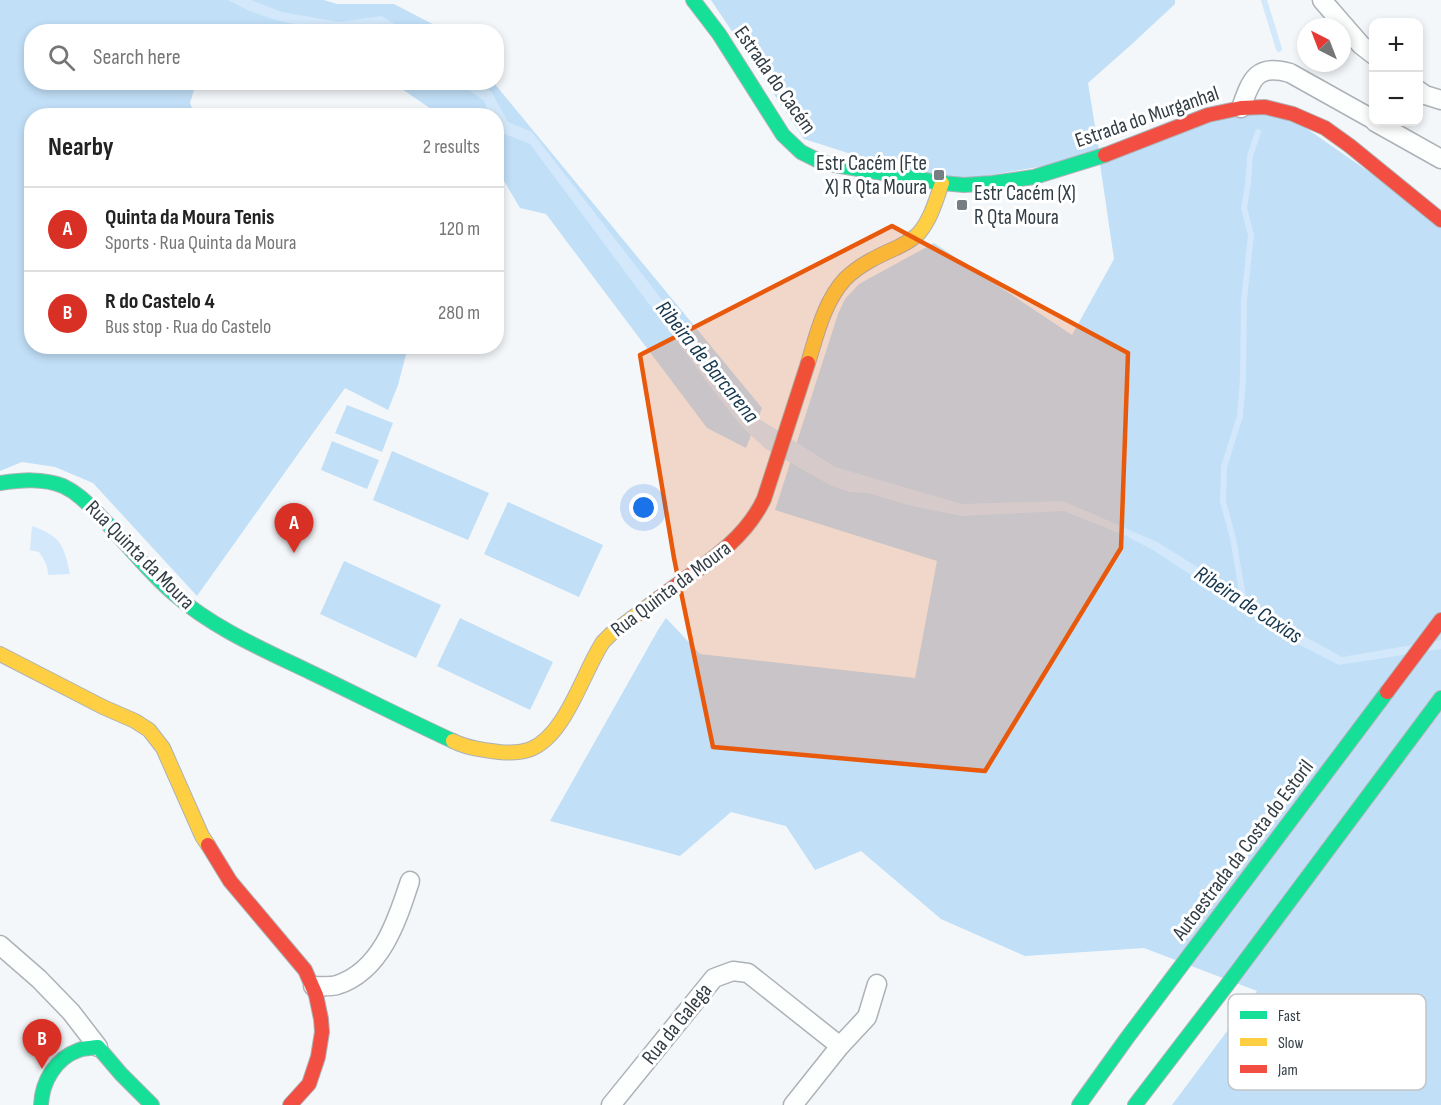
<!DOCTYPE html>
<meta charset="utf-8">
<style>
body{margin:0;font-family:"Sofia Sans Condensed",sans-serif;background:#f2f2f2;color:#222}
.controls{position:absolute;right:18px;top:18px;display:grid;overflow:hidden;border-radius:12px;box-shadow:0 3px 9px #0003}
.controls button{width:54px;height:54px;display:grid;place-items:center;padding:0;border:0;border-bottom:2px solid #e0e0e0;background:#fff;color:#222;font:30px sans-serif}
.compass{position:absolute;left:1297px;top:18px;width:54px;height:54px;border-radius:50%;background:#fff;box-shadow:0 3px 9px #0003;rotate:318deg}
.you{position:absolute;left:644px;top:508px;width:21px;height:21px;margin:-15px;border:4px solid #fff;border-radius:50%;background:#1a73e8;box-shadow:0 0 0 9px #1a73e833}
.badge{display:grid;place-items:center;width:39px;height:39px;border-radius:50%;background:#d93025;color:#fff;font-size:20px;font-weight:700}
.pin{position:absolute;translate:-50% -50px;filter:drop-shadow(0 2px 3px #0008)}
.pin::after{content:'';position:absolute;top:32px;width:21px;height:18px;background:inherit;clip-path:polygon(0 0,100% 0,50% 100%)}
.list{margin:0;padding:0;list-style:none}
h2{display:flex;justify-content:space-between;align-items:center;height:78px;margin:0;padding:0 24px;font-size:26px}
h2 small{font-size:20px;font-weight:400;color:#767676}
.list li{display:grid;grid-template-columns:39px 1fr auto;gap:18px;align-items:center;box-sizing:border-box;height:84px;padding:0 24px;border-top:2px solid #e0e0e0}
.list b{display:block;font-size:22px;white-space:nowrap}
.list p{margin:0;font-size:20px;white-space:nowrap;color:#767676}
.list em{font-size:20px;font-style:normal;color:#767676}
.icon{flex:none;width:33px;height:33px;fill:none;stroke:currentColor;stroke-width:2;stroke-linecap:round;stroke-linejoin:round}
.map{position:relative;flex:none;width:1441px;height:1105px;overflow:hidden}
.search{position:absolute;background:#fff;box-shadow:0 3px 9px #0003;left:24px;top:24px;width:480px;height:66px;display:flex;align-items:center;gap:15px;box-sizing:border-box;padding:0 21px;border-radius:24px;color:#767676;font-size:22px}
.panel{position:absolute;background:#fff;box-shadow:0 3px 9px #0003;left:24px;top:108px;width:480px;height:246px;border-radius:24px}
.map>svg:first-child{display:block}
.green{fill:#c1dff7}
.water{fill:#d3e8fa}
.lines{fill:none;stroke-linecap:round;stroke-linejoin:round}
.stream{stroke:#d3e8fa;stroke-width:6}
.street-casing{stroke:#acb2b7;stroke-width:21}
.fast-casing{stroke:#acb2b7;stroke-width:16}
.slow-casing{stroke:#acb2b7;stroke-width:16}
.jam-casing{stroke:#acb2b7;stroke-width:16}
.street{stroke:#fdfefe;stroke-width:18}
.fast{stroke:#16e098;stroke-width:14}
.slow{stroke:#ffcf43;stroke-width:14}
.jam{stroke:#f24e42;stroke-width:14}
.marked{fill:#e8590c;fill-opacity:0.2;stroke:#e8590c;stroke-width:4.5;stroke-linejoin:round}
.poi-dot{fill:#767e84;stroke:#fff;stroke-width:2}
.labels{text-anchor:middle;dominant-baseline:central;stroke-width:6;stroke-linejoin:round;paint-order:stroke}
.street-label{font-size:21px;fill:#323d45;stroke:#fff}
.poi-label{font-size:21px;fill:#323d45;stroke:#fff;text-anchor:end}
.water-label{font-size:22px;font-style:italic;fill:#15364d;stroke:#fff}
.key{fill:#fff;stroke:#c2c5c7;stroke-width:1.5}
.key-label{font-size:16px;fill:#323d45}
</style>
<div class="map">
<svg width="1441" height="1105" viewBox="0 0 1441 1105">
<rect width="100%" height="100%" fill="#f4f7fa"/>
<g class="green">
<path d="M0 0H324L337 4H394L446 31 239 32 213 24 211 32H32V82L196 83 190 103 195 115 32 116V346L408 347 398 385 388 410 345 388 197 596 93 483 55 467 22 462 0 471Z"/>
<path d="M711 0H1175V4L1132 44 1088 83 1100 157 1208 115 1280 110 1441 222V1105H1172L1257 991 1144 948 1025 956 941 919 861 851 815 870 786 826 731 812 680 856 550 821 658 630 666 618 700 654 915 678 937 561 775 510 838 314 845 299 859 284 934 243 1072 335 1114 259 1099 157 942 183 804 139Z"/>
<path d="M393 83H494L762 408 746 448 707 428 546 214 520 208 497 169 496 116 440 115Z"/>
<path d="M347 405 393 423 382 452 335 433Z"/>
<path d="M332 441 379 460 367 489 321 470Z"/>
<path d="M392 451 489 493 468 540 373 500Z"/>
<path d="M508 502 603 545 579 597 484 554Z"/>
<path d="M344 561 441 605 416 658 320 614Z"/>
<path d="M460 618 553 662 530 710 437 666Z"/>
</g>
<g class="water">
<path d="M228 0H251L282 12 339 22 382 16 405 31C346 32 281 31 228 0Z"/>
<path d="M459 83H479L491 91 508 122 532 132 750 413 835 467 962 504 1063 501 1157 542 1238 592 1273 619 1342 657 1441 640V649L1339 665 1290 640 1153 550 1124 535 1064 511 961 516 908 505 868 493 849 492 830 485 766 449 742 427 710 386 530 144 502 133 497 126 496 116 490 115 484 101Z"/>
<path d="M32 526C61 536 64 545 70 574L48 575C48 565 44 560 39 552L30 550Z"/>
</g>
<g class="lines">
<g class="stream">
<path d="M1264 0 1279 49"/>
<path d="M1244 603 1233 538 1223 502 1224 467 1240 416 1243 378 1244 300 1251 235 1244 208 1248 184 1250 156 1258 132"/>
</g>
<defs>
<g id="street">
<path d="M1322 0 1361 45 1374 55"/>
<path d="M1418 90 1425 95 1441 100"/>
<path d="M1241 108C1251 80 1256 63 1290 73L1374 120"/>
<path d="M1375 122 1441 159"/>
<path d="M0 945 39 979 71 1012 98 1047"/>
<path d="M313 986C321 986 330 987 337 985 381 971 397 921 410 881"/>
<path d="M611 1105 714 978 733 971 748 973 840 1046"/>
<path d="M793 1105 840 1046 867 1017 877 984"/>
</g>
<g id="fast">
<path d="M693 0 719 34 783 135 801 152 823 163 942 183 964 185 992 183 1034 177 1105 155"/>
<path d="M0 483C21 480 43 478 63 486 76 492 85 501 95 511 122 537 144 568 173 593 213 628 262 649 310 672 358 695 405 719 453 741"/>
<path d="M41 1105C42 1081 56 1058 79 1050 85 1048 92 1048 98 1047L121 1074 152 1105"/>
<path d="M1079 1105 1127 1038 1387 692"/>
<path d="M1135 1105 1227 985 1441 698"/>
</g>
<g id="slow">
<path d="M808 363C817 334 824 302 845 279 859 265 878 256 896 248 904 244 913 240 919 233 931 219 936 200 942 183"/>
<path d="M0 654 103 707 135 721 149 730 163 748 202 836 208 845"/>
<path d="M453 741C467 748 483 750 499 752 509 753 521 753 531 749 566 735 583 672 603 642L611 634 659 598"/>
</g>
<g id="jam">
<path d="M1105 155 1208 115 1241 108 1265 107 1293 114 1325 128 1350 146 1441 220"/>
<path d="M659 598C697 569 743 544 764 499L808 363"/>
<path d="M1387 692 1441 620"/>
<path d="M208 845 230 881 305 970 316 995 321 1019 322 1032 318 1057 309 1084 290 1105"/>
</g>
</defs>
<use href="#street" class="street-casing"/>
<use href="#fast" class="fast-casing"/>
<use href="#slow" class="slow-casing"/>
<use href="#jam" class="jam-casing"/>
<use href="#street" class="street"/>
<use href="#fast" class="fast"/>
<use href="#slow" class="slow"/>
<use href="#jam" class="jam"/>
</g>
<path class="marked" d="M892 226 1128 353 1121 548 985 771 713 747 674 558 640 355Z"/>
<g class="poi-dot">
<rect x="933" y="169" width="12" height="12" rx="3"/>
<rect x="956" y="199" width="12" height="12" rx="3"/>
</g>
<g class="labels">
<g class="street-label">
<text transform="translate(775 80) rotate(55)">Estrada do Cacém</text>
<text transform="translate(1147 117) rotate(-19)">Estrada do Murganhal</text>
<text transform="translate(140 555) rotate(45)">Rua Quinta da Moura</text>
<text transform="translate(671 589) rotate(-37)">Rua Quinta da Moura</text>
<text transform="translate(1243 850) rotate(-53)">Autoestrada da Costa do Estoril</text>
<text transform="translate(677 1024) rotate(-51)">Rua da Galega</text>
</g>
<g class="poi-label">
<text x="927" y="163">Estr Cacém (Fte<tspan x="927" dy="24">X) R Qta Moura</tspan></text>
<text x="974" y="193" text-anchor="start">Estr Cacém (X)<tspan x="974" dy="24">R Qta Moura</tspan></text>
</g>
<g class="water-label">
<text transform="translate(707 362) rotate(51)">Ribeira de Barcarena</text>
<text transform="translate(1248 605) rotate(33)">Ribeira de Caxias</text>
</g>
</g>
<rect x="1228" y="994" width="198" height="96" rx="9" class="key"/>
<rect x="1240" y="1011" width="27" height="8" fill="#16e098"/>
<rect x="1240" y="1038" width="27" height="8" fill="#ffcf43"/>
<rect x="1240" y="1065" width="27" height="8" fill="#f24e42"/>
<g class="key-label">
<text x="1278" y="1021">Fast</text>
<text x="1278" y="1048">Slow</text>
<text x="1278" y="1075">Jam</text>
</g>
</svg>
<div class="controls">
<button>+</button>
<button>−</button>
</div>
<svg class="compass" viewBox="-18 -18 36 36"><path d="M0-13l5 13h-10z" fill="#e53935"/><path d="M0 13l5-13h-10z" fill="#767676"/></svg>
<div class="you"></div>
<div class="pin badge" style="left:294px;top:553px">A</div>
<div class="pin badge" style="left:42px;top:1069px">B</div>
<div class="search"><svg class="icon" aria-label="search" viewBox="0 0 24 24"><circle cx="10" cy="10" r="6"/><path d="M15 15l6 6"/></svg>Search here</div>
<section class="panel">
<h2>Nearby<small>2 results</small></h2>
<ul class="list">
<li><span class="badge">A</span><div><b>Quinta da Moura Tenis</b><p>Sports · Rua Quinta da Moura</p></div><em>120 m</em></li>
<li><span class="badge">B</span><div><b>R do Castelo 4</b><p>Bus stop · Rua do Castelo</p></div><em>280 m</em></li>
</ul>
</section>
</div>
